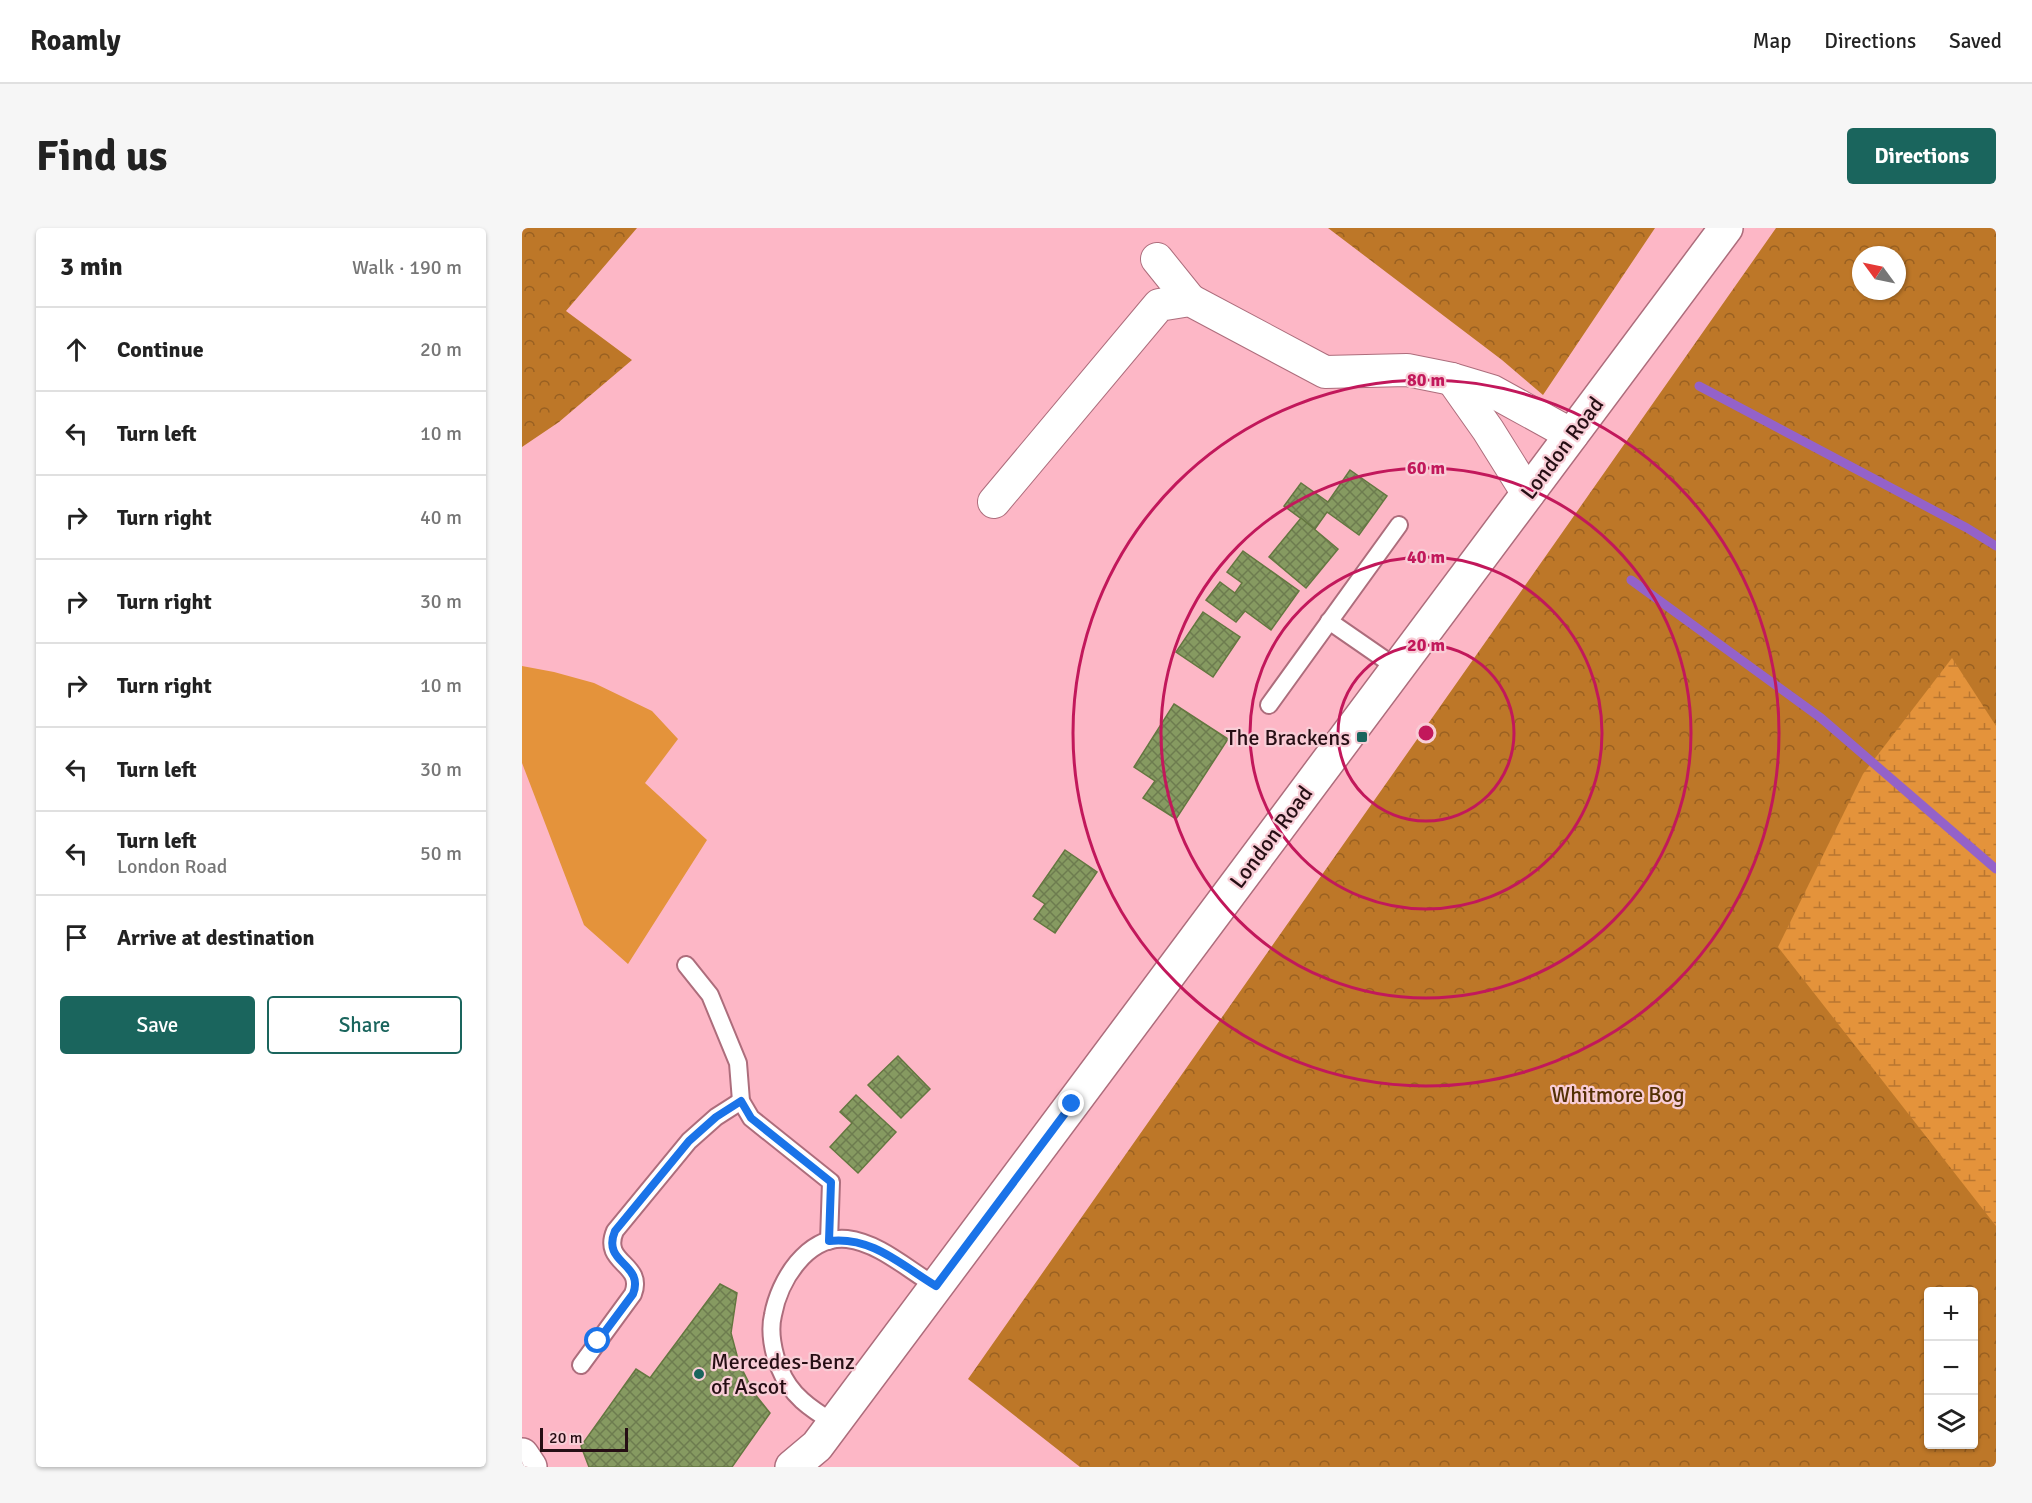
<!DOCTYPE html>
<meta charset="utf-8">
<style>
body{margin:0;font-family:Signika,sans-serif;background:#f6f6f6;color:#222}
.controls{position:absolute;right:18px;bottom:18px;display:grid;overflow:hidden;border-radius:6px;box-shadow:0 2px 4px #0004}
.controls button{width:54px;height:54px;display:grid;place-items:center;padding:0;border:0;border-bottom:2px solid #e0e0e0;background:#fff;color:#222;font:30px sans-serif}
.compass{position:absolute;left:1330px;top:18px;width:54px;height:54px;border-radius:50%;background:#fff;box-shadow:0 2px 4px #0004;rotate:303deg}
.scale{position:absolute;left:18px;bottom:15px;width:88px;box-sizing:border-box;padding-left:6px;border:3px solid #260e14;border-top:0;font-size:16px;line-height:21px;white-space:nowrap;color:#260e14;-webkit-text-stroke:4px #f8cdd6;paint-order:stroke}
.stop{position:absolute;width:18px;height:18px;margin:-14px;border:4px solid #1a73e8;border-radius:50%;background:#fff}
.stop.end{background:#1a73e8;border-color:#fff;box-shadow:0 2px 6px #0008}
.list{margin:0;padding:0;list-style:none}
h2{display:flex;justify-content:space-between;align-items:center;height:78px;margin:0;padding:0 24px;font-size:26px}
h2 small{font-size:20px;font-weight:400;color:#767676}
.list li{display:grid;grid-template-columns:39px 1fr auto;gap:18px;align-items:center;box-sizing:border-box;height:84px;padding:0 24px;border-top:2px solid #e0e0e0}
.list b{display:block;font-size:22px;white-space:nowrap}
.list p{margin:0;font-size:20px;white-space:nowrap;color:#767676}
.list em{font-size:20px;font-style:normal;color:#767676}
.actions{display:flex;gap:12px;padding:18px 24px}
.actions a{flex:1;padding:14px 0;border:2px solid #1a655d;border-radius:6px;text-align:center;font-size:21px;color:#1a655d}
.actions .main{background:#1a655d;color:#fff}
.icon{flex:none;width:33px;height:33px;fill:none;stroke:currentColor;stroke-width:2;stroke-linecap:round;stroke-linejoin:round}
.map{position:relative;flex:none;width:1474px;height:1239px;overflow:hidden;border-radius:6px}
header{display:flex;align-items:center;gap:36px;box-sizing:border-box;height:84px;padding:0 30px;background:#fff;border-bottom:2px solid #e0e0e0}
header strong{font-size:28px}
nav{display:flex;gap:33px;margin-inline-start:auto;font-size:21px}
.intro{display:flex;align-items:center;justify-content:space-between;box-sizing:border-box;height:144px;padding:0 36px}
h1{margin:0;font-size:42px}
.button{padding:15px 27px;border-radius:6px;background:#1a655d;color:#fff;font-size:21px;font-weight:700}
main{display:flex;gap:36px;padding:0 36px}
aside{flex:1;background:#fff;border-radius:6px;box-shadow:0 2px 4px #0004}
.map>svg:first-child{display:block}
.green{fill:#e4933b}
.forest{fill:url(#forest-crowns);fill-rule:evenodd}
.wetland{fill:url(#wetland-marsh)}
.lines{fill:none;stroke-linecap:round;stroke-linejoin:round}
.stream{stroke:#9462c9;stroke-width:9}
.building{fill:url(#building-cross-hatch);stroke:#647740;stroke-width:1.5}
.service-casing{stroke:#ad6d7c;stroke-width:20}
.minor-casing{stroke:#ad6d7c;stroke-width:34}
.tertiary-casing{stroke:#ad6d7c;stroke-width:36}
.primary-casing{stroke:#ad6d7c;stroke-width:36}
.service{stroke:#fff;stroke-width:16}
.minor{stroke:#fff;stroke-width:32}
.tertiary{stroke:#fff;stroke-width:33}
.primary{stroke:#fff;stroke-width:33}
.route{stroke:#1a73e8;stroke-width:8}
.ring{fill:none;stroke:#c2185b;stroke-width:3}
.poi-dot{fill:#1a655d;stroke:#f8cdd6;stroke-width:2}
.labels{text-anchor:middle;dominant-baseline:central;stroke-width:4.5;stroke-linejoin:round;paint-order:stroke}
.street-label{font-size:22px;fill:#260e14;stroke:#f8cdd6}
.poi-label{font-size:22px;fill:#260e14;stroke:#f8cdd6;text-anchor:end}
.park-label{font-size:22px;fill:#533004;stroke:#f8cdd6}
.centre{fill:#c2185b;stroke:#f8cdd6;stroke-width:3}
.ring-label{font-size:18px;text-anchor:middle;font-weight:bold;fill:#c2185b;stroke:#f8cdd6;stroke-width:4.5;stroke-linejoin:round;paint-order:stroke}
</style>
<header>
<strong>Roamly</strong>
<nav><a>Map</a><a>Directions</a><a>Saved</a></nav>
</header>
<div class="intro"><h1>Find us</h1><a class="button">Directions</a></div>
<main>
<aside>
<h2>3 min<small>Walk · 190 m</small></h2>
<ul class="list">
<li><svg class="icon" aria-label="ahead" viewBox="0 0 24 24"><path d="M12 20V5M6 11l6-6 6 6"/></svg><div><b>Continue</b></div><em>20 m</em></li>
<li><svg class="icon" aria-label="left" viewBox="0 0 24 24"><path d="M17 20v-9H6M10 6l-5 5 5 5"/></svg><div><b>Turn left</b></div><em>10 m</em></li>
<li><svg class="icon" aria-label="right" viewBox="0 0 24 24"><path d="M7 20v-9h11M14 6l5 5-5 5"/></svg><div><b>Turn right</b></div><em>40 m</em></li>
<li><svg class="icon" aria-label="right" viewBox="0 0 24 24"><path d="M7 20v-9h11M14 6l5 5-5 5"/></svg><div><b>Turn right</b></div><em>30 m</em></li>
<li><svg class="icon" aria-label="right" viewBox="0 0 24 24"><path d="M7 20v-9h11M14 6l5 5-5 5"/></svg><div><b>Turn right</b></div><em>10 m</em></li>
<li><svg class="icon" aria-label="left" viewBox="0 0 24 24"><path d="M17 20v-9H6M10 6l-5 5 5 5"/></svg><div><b>Turn left</b></div><em>30 m</em></li>
<li><svg class="icon" aria-label="left" viewBox="0 0 24 24"><path d="M17 20v-9H6M10 6l-5 5 5 5"/></svg><div><b>Turn left</b><p>London Road</p></div><em>50 m</em></li>
<li><svg class="icon" aria-label="arrive" viewBox="0 0 24 24"><path d="M6 21V4h12l-3 4 3 4H6"/></svg><div><b>Arrive at destination</b></div></li>
</ul>
<div class="actions"><a class="main">Save</a><a>Share</a></div>
</aside>
<div class="map">
<svg width="1474" height="1239" viewBox="0 0 1474 1239">
<defs>
<pattern id="forest-crowns" width="20" height="18" patternUnits="userSpaceOnUse" patternTransform="scale(1.5)"><rect width="20" height="18" fill="#bd7728"/><path d="M2 6a3 3 0 1 1 6 0M12 15a3 3 0 1 1 6 0" fill="none" stroke="#996021"/></pattern>
<pattern id="wetland-marsh" width="20" height="14" patternUnits="userSpaceOnUse" patternTransform="scale(1.5)"><rect width="20" height="14" fill="#e4933b"/><path d="M1 5h8M5 5V1M11 12h8M15 12V8" fill="none" stroke="#b97630"/></pattern>
<pattern id="building-cross-hatch" width="8" height="8" patternUnits="userSpaceOnUse" patternTransform="scale(1.5)"><rect width="8" height="8" fill="#869a61"/><path d="M0 0l8 8M0 8l8-8" fill="none" stroke="#6d7c4f"/></pattern>
</defs>
<rect width="100%" height="100%" fill="#fdb7c6"/>
<path class="green" d="M0 438 32 444 72 455 130 483 156 511 123 555 185 612 106 736 62 697 0 535Z"/>
<g class="forest">
<path d="M0 0H115L44 83 110 132 37 194 0 219Z"/>
<path d="M806 0H1133L1021 167 980 132Z"/>
<path d="M1254 0H1474V1239H558L446 1151ZM1339 27H1375V63H1339ZM1406 1064H1452V1216H1406Z"/>
</g>
<path class="wetland" d="M1430 430 1474 498V998L1256 719 1341 546Z"/>
<g class="lines">
<g class="stream">
<path d="M1177 158 1445 300 1474 318"/>
<path d="M1109 352 1299 490 1474 641"/>
</g>
</g>
<g class="building">
<path d="M828 242 865 268 837 307 805 284 793 301 762 278 779 255 806 274Z"/>
<path d="M779 290 816 321 784 360 747 329Z"/>
<path d="M721 323 777 363 749 402 723 383 714 394 684 372 698 354 713 365 720 355 705 344Z"/>
<path d="M681 384 718 409 691 449 654 424Z"/>
<path d="M652 476 706 511 654 591 621 570 633 553 612 539Z"/>
<path d="M543 622 575 644 533 705 512 691 523 676 511 668Z"/>
<path d="M376 828 408 861 379 890 346 857Z"/>
<path d="M334 867 374 904 336 945 308 919 330 895 318 884Z"/>
<path d="M198 1056 215 1065 209 1105 217 1135 232 1165 248 1185 210 1239H67L59 1218 114 1141 128 1150Z"/>
</g>
<g class="lines">
<defs>
<g id="service">
<path d="M807 393 875 440"/>
<path d="M747 477 877 297"/>
<path d="M164 737 188 767 216 835 219 873 229 890 309 954 307 1013"/>
<path d="M59 1137 111 1066C123 1035 79 1036 93 1003L167 913 194 889 219 873"/>
<path d="M312 1195C289 1181 268 1167 258 1141 251 1125 247 1103 251 1087 257 1053 285 1007 325 1011 358 1015 386 1042 414 1058"/>
</g>
<g id="minor">
<path d="M635 31 668 72"/>
<path d="M930 151 966 202 1006 266"/>
<path d="M472 274 637 77 668 72 803 144 885 142 930 151 970 163 1050 207"/>
</g>
<path id="tertiary" d="M0 1227 8 1239"/>
<path id="primary" d="M270 1239 295 1218 1204 0"/>
</defs>
<use href="#service" class="service-casing"/>
<use href="#minor" class="minor-casing"/>
<use href="#tertiary" class="tertiary-casing"/>
<use href="#primary" class="primary-casing"/>
<use href="#service" class="service"/>
<use href="#minor" class="minor"/>
<use href="#tertiary" class="tertiary"/>
<use href="#primary" class="primary"/>
</g>
<g class="lines">
<path class="route" d="M76 1113 111 1066C123 1035 79 1036 93 1003L167 913 194 889 219 873 229 890 309 954 307 1013C350 1008 379 1037 414 1058L550 876"/>
</g>
<g class="ring">
<circle cx="904" cy="505" r="88"/>
<circle cx="904" cy="505" r="176"/>
<circle cx="904" cy="505" r="265"/>
<circle cx="904" cy="505" r="353"/>
</g>
<g class="poi-dot">
<rect x="834" y="503" width="12" height="12" rx="3"/>
<circle cx="177" cy="1146" r="6"/>
</g>
<g class="labels">
<g class="street-label">
<text transform="translate(1040 220) rotate(-53)">London Road</text>
<text transform="translate(749 609) rotate(-53)">London Road</text>
</g>
<g class="poi-label">
<text x="828" y="509">The Brackens</text>
<text x="189" y="1133" text-anchor="start">Mercedes-Benz<tspan x="189" dy="25">of Ascot</tspan></text>
</g>
<g class="park-label">
<text x="1096" y="866">Whitmore Bog</text>
</g>
</g>
<circle cx="904" cy="505" r="9" class="centre"/>
<g class="ring-label">
<text x="904" y="158">80 m</text>
<text x="904" y="246">60 m</text>
<text x="904" y="335">40 m</text>
<text x="904" y="423">20 m</text>
</g>
</svg>
<div class="controls">
<button>+</button>
<button>−</button>
<button><svg class="icon" aria-label="layers" viewBox="0 0 24 24"><path d="M12 4l9 5-9 5-9-5zM3 14l9 5 9-5"/></svg></button>
</div>
<svg class="compass" viewBox="-18 -18 36 36"><path d="M0-13l5 13h-10z" fill="#e53935"/><path d="M0 13l5-13h-10z" fill="#767676"/></svg>
<div class="scale">20 m</div>
<div class="stop" style="left:76px;top:1113px"></div>
<div class="stop end" style="left:550px;top:876px"></div>
</div>
</main>
